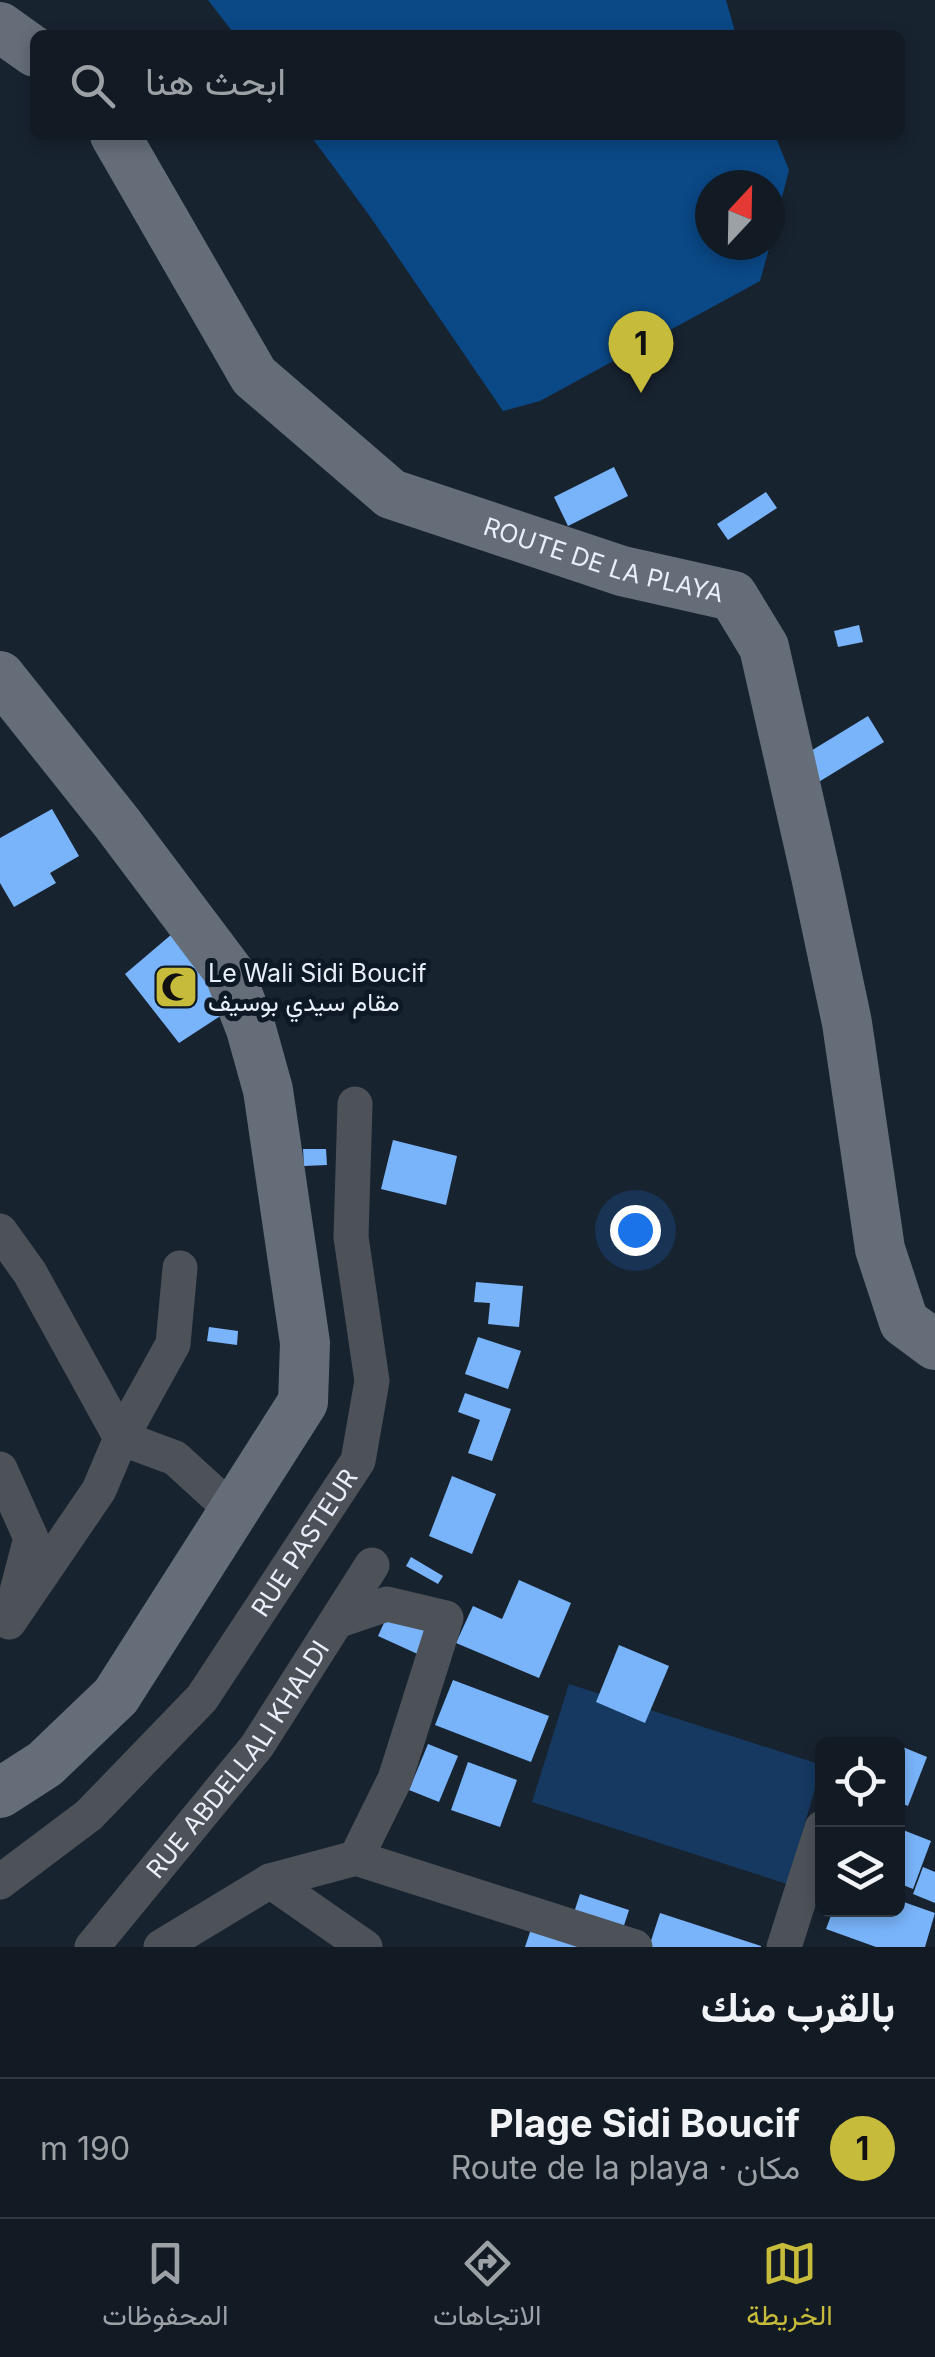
<!DOCTYPE html>
<html lang="ar">
<meta charset="utf-8">
<style>
body{margin:0;font-family:Inter,Vazirmatn,sans-serif;background:#1f2731;color:#f1f3f6;direction:rtl}
.controls{position:absolute;right:30px;bottom:30px;display:grid;overflow:hidden;border-radius:15px;box-shadow:0 5px 15px #0003}
.controls button{width:90px;height:90px;display:grid;place-items:center;padding:0;border:0;border-bottom:2px solid #313841;background:#121a24;color:#f1f3f6;font:50px sans-serif}
.compass{position:absolute;left:695px;top:170px;width:90px;height:90px;border-radius:50%;background:#121a24;box-shadow:0 5px 15px #0003;rotate:22deg}
.you{position:absolute;left:635px;top:1230px;width:35px;height:35px;margin:-25px;border:8px solid #fff;border-radius:50%;background:#1a73e8;box-shadow:0 0 0 15px #1a73e833}
.badge{display:grid;place-items:center;width:65px;height:65px;border-radius:50%;background:#c7bb3b;color:#111;font-size:32px;font-weight:700}
.pin{position:absolute;translate:-50% -82px;filter:drop-shadow(0 2px 5px #0008)}
.pin::after{content:'';position:absolute;top:52px;width:35px;height:30px;background:inherit;clip-path:polygon(0 0,100% 0,50% 100%)}
.list{margin:0;padding:0;list-style:none}
h2{display:flex;justify-content:space-between;align-items:center;height:130px;margin:0;padding:0 40px;font-size:42px}
h2 small{font-size:32px;font-weight:400;color:#9ca1a6}
.list li{display:grid;grid-template-columns:65px 1fr auto;gap:30px;align-items:center;box-sizing:border-box;height:140px;padding:0 40px;border-top:2px solid #313841}
.list b{display:block;font-size:38px;white-space:nowrap}
.list p{margin:0;font-size:32px;white-space:nowrap;color:#9ca1a6}
.list em{font-size:32px;font-style:normal;color:#9ca1a6}
.icon{flex:none;width:55px;height:55px;fill:none;stroke:currentColor;stroke-width:2;stroke-linecap:round;stroke-linejoin:round}
.map{position:relative;flex:none;width:935px;height:1947px;overflow:hidden;direction:ltr}
.search{position:absolute;background:#121a24;box-shadow:0 5px 15px #0003;left:30px;right:30px;top:30px;height:110px;display:flex;align-items:center;gap:25px;box-sizing:border-box;padding:0 35px;border-radius:15px;color:#9ca1a6;font-size:38px}
.sheet{height:270px;background:#121a24}
nav{display:flex;justify-content:space-around;align-items:center;box-sizing:border-box;height:140px;border-top:2px solid #313841;background:#121a24;font-size:28px;color:#9ca1a6}
nav a{display:grid;justify-items:center;gap:5px}
nav .on{color:#c7bb3b}
.map>svg:first-child{display:block}
.green{fill:#163961}
.water{fill:#0a4886}
.building{fill:#79b4fa}
.lines{fill:none;stroke-linecap:round;stroke-linejoin:round}
.street{stroke:#4d5259;stroke-width:35}
.secondary{stroke:#646d78;stroke-width:50}
.labels{text-anchor:middle;dominant-baseline:central;stroke-width:10;stroke-linejoin:round;paint-order:stroke}
.street-label{font-size:25px;fill:#e8eff9;stroke:#0e1926}
.poi-label{font-size:25px;fill:#e8eff9;stroke:#0e1926;text-anchor:start}
</style>
<div class="map">
<svg width="935" height="1947" viewBox="0 0 935 1947">
<rect width="100%" height="100%" fill="#182330"/>
<path class="green" d="M569 1684 822 1765 787 1884 532 1802Z"/>
<g class="water">
<path d="M208 0H726L736 35H235Z"/>
<path d="M310 135H775L789 170 770 244V185H710V245H770L760 281 540 401 503 411 369 215Z"/>
</g>
<g class="building">
<path d="M614 467 628 496 568 526 554 497Z"/>
<path d="M766 492 777 508 728 540 717 524Z"/>
<path d="M859 625 863 642 838 647 834 631Z"/>
<path d="M868 716 884 742 799 794 783 768Z"/>
<path d="M52 809 79 856 50 873 56 883 14 907 0 883V838Z"/>
<path d="M172 934 228 1011 179 1043 125 974Z"/>
<path d="M393 1140 457 1156 446 1205 381 1189Z"/>
<path d="M303 1149H326L327 1165 304 1166Z"/>
<path d="M476 1282 523 1286 519 1327 488 1324 490 1303 474 1302Z"/>
<path d="M209 1327 238 1331 237 1345 207 1341Z"/>
<path d="M478 1337 521 1351 508 1389 465 1374Z"/>
<path d="M465 1393 511 1409 492 1461 468 1453 480 1420 458 1412Z"/>
<path d="M452 1476 496 1494 472 1554 429 1536Z"/>
<path d="M411 1557 443 1576 438 1584 406 1566Z"/>
<path d="M519 1580 571 1603 539 1678 456 1643 473 1606 502 1619Z"/>
<path d="M395 1599 438 1618 422 1656 378 1636Z"/>
<path d="M619 1645 669 1666 645 1723 596 1702Z"/>
<path d="M453 1680 549 1716 531 1762 435 1725Z"/>
<path d="M428 1744 458 1756 439 1802 409 1790Z"/>
<path d="M898 1745 927 1757 908 1806 898 1802Z"/>
<path d="M468 1762 517 1780 500 1827 451 1810Z"/>
<path d="M898 1828 931 1841 913 1889 898 1883Z"/>
<path d="M923 1867 935 1872V1903L913 1894Z"/>
<path d="M580 1894 629 1910 617 1947H525L536 1914 570 1925Z"/>
<path d="M898 1900 935 1913 925 1947H876L826 1929 833 1910H898Z"/>
<path d="M660 1913 761 1946V1947H649Z"/>
</g>
<g class="lines">
<g class="street">
<path d="M0 1231 30 1273 121 1438 99 1490 9 1622"/>
<path d="M180 1268 173 1344 121 1438 175 1458 233 1511"/>
<path d="M0 1469 31 1538 15 1599"/>
<path d="M337 1621 387 1604 446 1618 395 1779 356 1858"/>
<path d="M270 1881 365 1947"/>
<path id="s1" d="M0 1882 89 1815 202 1698 358 1461 372 1381 351 1237 355 1104"/>
<path id="s2" d="M92 1947 257 1746 372 1565"/>
<path d="M161 1947 270 1881 356 1858 635 1947"/>
<path d="M784 1947 822 1828"/>
</g>
<g class="secondary">
<path d="M0 27 35 52"/>
<path id="s3" d="M115 135 254 376 391 494 622 571 733 596 764 647 816 876 847 1023 880 1249 904 1322 935 1345"/>
<path d="M0 676 117 823 229 972 251 1029 268 1090 305 1343 303 1402 116 1696 45 1764 0 1793"/>
</g>
</g>
<defs>
<symbol id="mosque-square" viewBox="-11 -11 22 22"><rect x="-9" y="-9" width="18" height="18" rx="4" fill="#c7bb3b" stroke="#0e1926"/><path d="M3.5-4.9A6 6 0 1 0 3.5 4.9A5 5 0 1 1 3.5-4.9Z" fill="#111"/></symbol>
</defs>
<g fill-rule="evenodd">
<use href="#mosque-square" x="151" y="962" width="50" height="50"/>
</g>
<g class="labels">
<g class="street-label">
<text stroke="none"><textPath href="#s3" startOffset="682">ROUTE DE LA PLAYA</textPath></text>
<text stroke="none"><textPath href="#s1" startOffset="460">RUE PASTEUR</textPath></text>
<text stroke="none"><textPath href="#s2" startOffset="238">RUE ABDELLALI KHALDI</textPath></text>
</g>
<g class="poi-label">
<text x="208" y="973">Le Wali Sidi Boucif<tspan x="208" dy="29">مقام سيدي بوسيف</tspan></text>
</g>
</g>
</svg>
<div class="controls">
<button><svg class="icon" aria-label="locate" viewBox="0 0 24 24"><circle cx="12" cy="12" r="6"/><path d="M12 2v4M12 18v4M2 12h4M18 12h4"/></svg></button>
<button><svg class="icon" aria-label="layers" viewBox="0 0 24 24"><path d="M12 4l9 5-9 5-9-5zM3 14l9 5 9-5"/></svg></button>
</div>
<svg class="compass" viewBox="-18 -18 36 36"><path d="M0-13l5 13h-10z" fill="#e53935"/><path d="M0 13l5-13h-10z" fill="#9ca1a6"/></svg>
<div class="you"></div>
<div class="pin badge" style="left:641px;top:393px">1</div>
<div class="search"><svg class="icon" aria-label="search" viewBox="0 0 24 24"><circle cx="10" cy="10" r="6"/><path d="M15 15l6 6"/></svg>ابحث هنا</div>
</div>
<section class="sheet">
<h2>بالقرب منك<small></small></h2>
<ul class="list">
<li><span class="badge">1</span><div><b>Plage Sidi Boucif</b><p>مكان · Route de la playa</p></div><em>190 m</em></li>
</ul>
</section>
<nav>
<a class="on"><svg class="icon" aria-label="map" viewBox="0 0 24 24"><path d="M3 6l6-2 6 2 6-2v14l-6 2-6-2-6 2zM9 4v14M15 6v14"/></svg>الخريطة</a>
<a><svg class="icon" aria-label="directions" viewBox="0 0 24 24"><path d="M12 3l9 9-9 9-9-9zM9 14v-3h6M13 9l2 2-2 2"/></svg>الاتجاهات</a>
<a><svg class="icon" aria-label="saved" viewBox="0 0 24 24"><path d="M7 4h10v16l-5-4-5 4z"/></svg>المحفوظات</a>
</nav>
